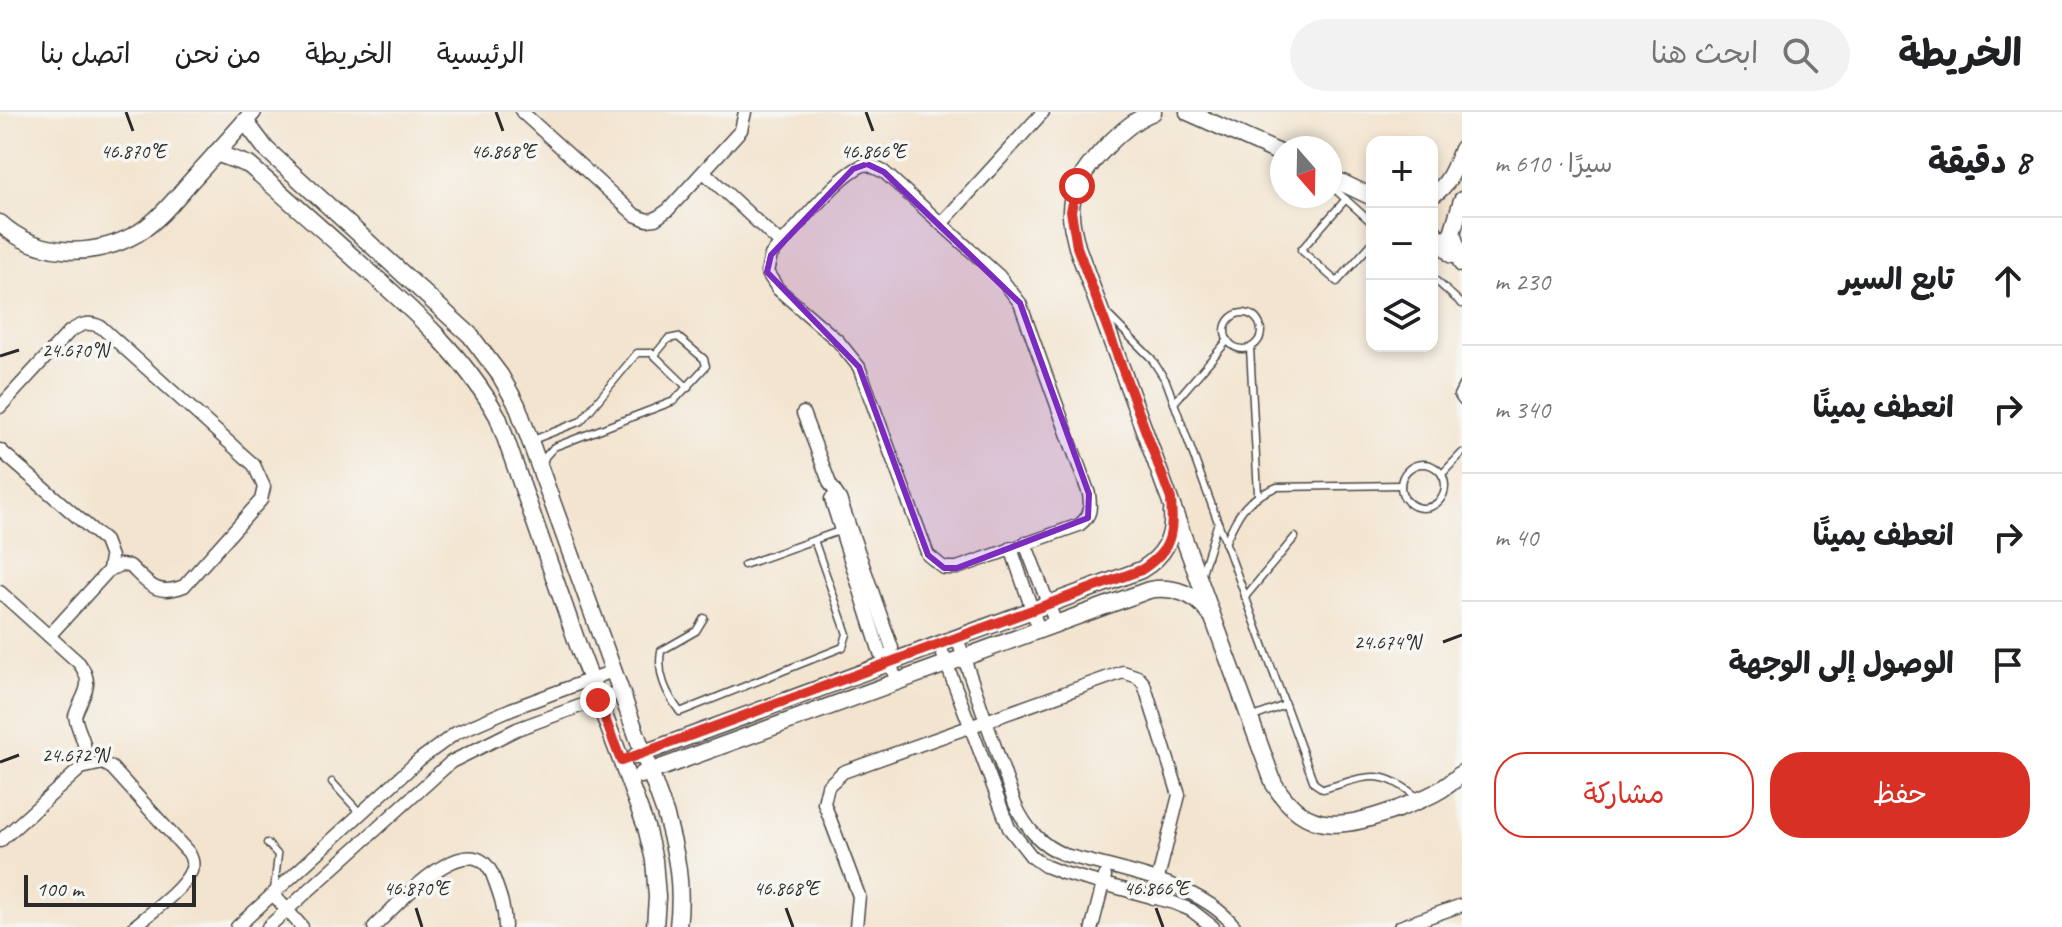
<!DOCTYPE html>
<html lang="ar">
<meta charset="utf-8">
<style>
body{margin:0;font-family:Caveat,"Playpen Sans Arabic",sans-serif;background:#f2f2f2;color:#202124;direction:rtl}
.controls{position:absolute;right:24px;top:24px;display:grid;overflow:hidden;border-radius:16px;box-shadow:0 4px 12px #0003}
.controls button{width:72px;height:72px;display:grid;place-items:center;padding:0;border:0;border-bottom:2px solid #e0e0e0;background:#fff;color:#202124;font:40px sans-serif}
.compass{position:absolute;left:1270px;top:24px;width:72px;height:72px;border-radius:50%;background:#fff;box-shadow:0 4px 12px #0003;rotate:160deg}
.scale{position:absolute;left:24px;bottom:20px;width:172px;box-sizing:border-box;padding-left:8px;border:4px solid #2b2b2b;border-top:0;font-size:22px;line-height:28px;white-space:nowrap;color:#2b2b2b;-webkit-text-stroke:6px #f6f6f2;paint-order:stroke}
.stop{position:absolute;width:24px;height:24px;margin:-18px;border:6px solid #d93025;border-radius:50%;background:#fff}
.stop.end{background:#d93025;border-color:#fff;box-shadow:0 2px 8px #0008}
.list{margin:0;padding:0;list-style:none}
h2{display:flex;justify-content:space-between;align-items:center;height:104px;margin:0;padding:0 32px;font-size:34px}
h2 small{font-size:26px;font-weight:400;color:#757577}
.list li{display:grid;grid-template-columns:52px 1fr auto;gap:24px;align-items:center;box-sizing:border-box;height:128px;padding:0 32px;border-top:2px solid #e0e0e0}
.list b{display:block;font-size:30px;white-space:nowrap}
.list em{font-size:26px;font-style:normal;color:#757577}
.actions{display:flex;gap:16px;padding:24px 32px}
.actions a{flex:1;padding:18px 0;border:2px solid #d93025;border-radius:32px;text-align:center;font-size:28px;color:#d93025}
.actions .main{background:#d93025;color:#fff}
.icon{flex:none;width:44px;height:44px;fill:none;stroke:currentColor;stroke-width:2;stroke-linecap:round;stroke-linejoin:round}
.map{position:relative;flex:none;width:1462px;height:815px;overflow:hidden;direction:ltr}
header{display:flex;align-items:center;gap:48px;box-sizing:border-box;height:112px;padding:0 40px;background:#fff;border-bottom:2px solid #e0e0e0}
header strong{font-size:38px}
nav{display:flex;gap:44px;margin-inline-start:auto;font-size:28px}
.search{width:560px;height:72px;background:#f2f2f2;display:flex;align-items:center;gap:20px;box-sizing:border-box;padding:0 28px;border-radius:44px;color:#757577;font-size:30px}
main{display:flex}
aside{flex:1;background:#fff}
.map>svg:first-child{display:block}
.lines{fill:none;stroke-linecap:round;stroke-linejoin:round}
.service-casing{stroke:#494744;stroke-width:9}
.minor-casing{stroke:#494744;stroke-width:15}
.tertiary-casing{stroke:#494744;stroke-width:19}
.service{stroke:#fff;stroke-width:6}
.minor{stroke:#fff;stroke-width:12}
.tertiary{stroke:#fff;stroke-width:16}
.route{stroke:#d93025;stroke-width:10}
.marked{fill:#7b2cbf;fill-opacity:0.2;stroke:#7b2cbf;stroke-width:6;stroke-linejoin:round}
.ticks{fill:none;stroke:#2b2b2b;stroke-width:3}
.ticks-label{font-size:20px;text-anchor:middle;fill:#2b2b2b;stroke:#f6f6f2;stroke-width:7;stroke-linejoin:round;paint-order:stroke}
</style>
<header>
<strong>الخريطة</strong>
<div class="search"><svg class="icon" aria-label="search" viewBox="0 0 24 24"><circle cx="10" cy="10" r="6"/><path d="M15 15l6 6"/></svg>ابحث هنا</div>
<nav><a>الرئيسية</a><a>الخريطة</a><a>من نحن</a><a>اتصل بنا</a></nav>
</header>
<main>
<aside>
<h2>8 دقيقة<small>سيرًا · 610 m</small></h2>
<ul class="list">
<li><svg class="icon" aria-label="ahead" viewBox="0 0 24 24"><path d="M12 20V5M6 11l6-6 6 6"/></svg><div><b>تابع السير</b></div><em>230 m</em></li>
<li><svg class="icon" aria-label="right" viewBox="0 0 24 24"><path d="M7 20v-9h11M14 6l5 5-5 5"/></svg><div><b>انعطف يمينًا</b></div><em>340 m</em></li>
<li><svg class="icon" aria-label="right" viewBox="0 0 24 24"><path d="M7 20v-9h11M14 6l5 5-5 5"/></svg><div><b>انعطف يمينًا</b></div><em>40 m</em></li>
<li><svg class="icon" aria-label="arrive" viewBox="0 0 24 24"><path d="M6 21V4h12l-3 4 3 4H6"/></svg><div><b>الوصول إلى الوجهة</b></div></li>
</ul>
<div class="actions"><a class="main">حفظ</a><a>مشاركة</a></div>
</aside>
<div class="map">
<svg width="1462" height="815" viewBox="0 0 1462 815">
<rect width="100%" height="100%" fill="#f6f6f2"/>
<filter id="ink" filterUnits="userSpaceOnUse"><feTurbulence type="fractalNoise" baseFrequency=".0125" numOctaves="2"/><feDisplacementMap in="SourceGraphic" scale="16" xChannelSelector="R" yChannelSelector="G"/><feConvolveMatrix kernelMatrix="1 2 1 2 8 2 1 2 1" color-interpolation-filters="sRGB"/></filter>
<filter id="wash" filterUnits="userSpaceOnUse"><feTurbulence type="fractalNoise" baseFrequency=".006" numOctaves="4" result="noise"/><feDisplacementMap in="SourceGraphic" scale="32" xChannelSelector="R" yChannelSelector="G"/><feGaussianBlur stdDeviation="1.8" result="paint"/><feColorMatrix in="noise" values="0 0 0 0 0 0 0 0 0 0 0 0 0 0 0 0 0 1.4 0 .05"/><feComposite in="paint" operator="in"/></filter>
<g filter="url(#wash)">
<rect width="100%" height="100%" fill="#f3e4cf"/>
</g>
<g filter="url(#ink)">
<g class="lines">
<defs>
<g id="service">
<path d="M1330 73 1372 111"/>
<path d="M1346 87 1301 138 1337 170 1372 131"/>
<path d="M1432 165 1462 192"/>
<circle cx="1243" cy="219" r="18"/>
<path d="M1107 202 1151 246 1166 269 1314 671 1323 677C1367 665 1380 654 1418 686"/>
<path d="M1250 236 1258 382"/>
<path d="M1462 273 1457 283 1462 290"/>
<path d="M1174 291 1228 228"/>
<path d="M533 328 581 309 637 241H652L688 276"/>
<circle cx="1423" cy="374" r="22"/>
<path d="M543 353 545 345 554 335 674 289 706 254 704 247 678 225 668 227 654 244"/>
<path d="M1442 362 1462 341"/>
<path d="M1225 431C1239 400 1244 388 1277 375L1401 373"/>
<path d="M744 453 842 418"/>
<path d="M1201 464 1218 410"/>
<path d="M1245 485 1295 425"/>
<path d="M704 506 696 519 661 539C657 562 666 581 680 600L843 535 847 522 814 428"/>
<path d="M1251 606 1285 593"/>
<path d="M332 670 361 702"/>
<path d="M267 731 278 743 274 778"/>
</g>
<g id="minor">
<path d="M522 0 635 103 647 108 655 107 668 98 741 18 745 0"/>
<path d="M867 52 884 60 999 164 1020 191 1089 382C1091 397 1091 404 1079 413L957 456H944L928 443 859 255 838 229 778 177 767 160 771 143 781 132C801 112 842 58 867 52Z"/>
<path d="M704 60 781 132"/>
<path d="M941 112 1043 0"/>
<path d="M0 295 69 220C81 212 88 209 101 215L254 353 264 375 261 388 184 474C156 485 149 472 130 454L120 453 109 458 49 524"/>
<path d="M803 301 830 372 840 387 892 536 890 551 897 570"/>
<path d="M0 338 105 429 111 445 109 458"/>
<path d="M831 387 880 541 890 551"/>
<path d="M1025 431 1056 512"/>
<path d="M1011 436 1039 518"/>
<path d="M0 480 79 551C96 574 82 582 75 604 79 626 91 632 81 656"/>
<path d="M957 526 1015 692C1026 716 1040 733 1065 743 1119 758 1200 770 1235 815"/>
<path d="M939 532 1009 716 1031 744 1045 754 1063 761 1174 791 1191 798 1213 815"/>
<path d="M0 729 81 656 103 651 112 656 189 741C192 747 194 752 191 759 184 777 149 802 134 815"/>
<path d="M273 782 302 815"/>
<path d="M237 815 419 648 456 621 511 597 613 559"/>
<path d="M268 815 451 650 517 617 621 579"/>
<path d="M374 815C396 794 473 705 494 767 500 783 505 797 505 815"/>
<path d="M856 815 859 784 824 691 828 674 843 660 1123 560 1138 565 1144 572 1179 683 1153 786"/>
<path d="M1092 815 1105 764"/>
<path d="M1400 815 1462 793"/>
</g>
<g id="tertiary">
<path d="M1153 0C1125 11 1081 55 1073 85 1068 102 1073 118 1077 135L1274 672C1307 726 1346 715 1398 697 1423 687 1443 680 1462 661"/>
<path d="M1188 0 1282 42"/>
<path d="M245 9 266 37 470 223 500 263 517 293 665 701C677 742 683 772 678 815"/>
<path d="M216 41 249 53C288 87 326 121 364 155 415 200 465 245 498 305L579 536 646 715 654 748 657 785 655 815"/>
<path d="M1330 65 1372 85"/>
<path d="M1432 83C1448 75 1456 53 1462 37"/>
<path d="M1462 88 1452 121 1462 152"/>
<path d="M0 111C38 146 95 146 138 121 159 108 175 87 191 69 212 46 233 23 253 0"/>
<path d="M1432 118 1452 143"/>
<path d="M636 644 1141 458C1164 444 1174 427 1172 400"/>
<path d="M641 663 1149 478C1171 474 1196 481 1209 501"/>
</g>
</defs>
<use href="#service" class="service-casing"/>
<use href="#minor" class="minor-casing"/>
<use href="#tertiary" class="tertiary-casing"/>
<use href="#service" class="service"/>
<use href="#minor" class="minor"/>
<use href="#tertiary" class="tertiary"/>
</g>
</g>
<g class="lines" filter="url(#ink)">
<path class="route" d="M598 588 621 649 1141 458C1173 438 1173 421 1171 387L1077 135 1071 99 1077 74"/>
</g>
<path class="marked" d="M867 52 884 60 1020 191 1089 382 1088 406 957 456H944L928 443 859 255 767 160 771 143 853 57Z"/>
<path class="ticks" d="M126 0 133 19M496 0 503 19M866 0 873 19M0 244 19 238M1443 530 1462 523M0 650 19 643M416 796 422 815M786 796 793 815M1156 796 1163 815"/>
<g class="ticks-label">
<text x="133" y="46">46.870°E</text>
<text x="503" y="46">46.868°E</text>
<text x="873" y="46">46.866°E</text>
<text x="75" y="245">24.670°N</text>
<text x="1387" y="537">24.674°N</text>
<text x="75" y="650">24.672°N</text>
<text x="416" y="783">46.870°E</text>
<text x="786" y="783">46.868°E</text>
<text x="1156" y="783">46.866°E</text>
</g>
</svg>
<div class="controls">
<button>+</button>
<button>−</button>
<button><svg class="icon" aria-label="layers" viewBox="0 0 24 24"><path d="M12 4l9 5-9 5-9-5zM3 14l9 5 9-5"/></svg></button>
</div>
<svg class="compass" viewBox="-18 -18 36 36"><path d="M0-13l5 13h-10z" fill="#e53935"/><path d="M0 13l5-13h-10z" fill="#757577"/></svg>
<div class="scale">100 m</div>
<div class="stop" style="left:1077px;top:74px"></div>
<div class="stop end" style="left:598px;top:588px"></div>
</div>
</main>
